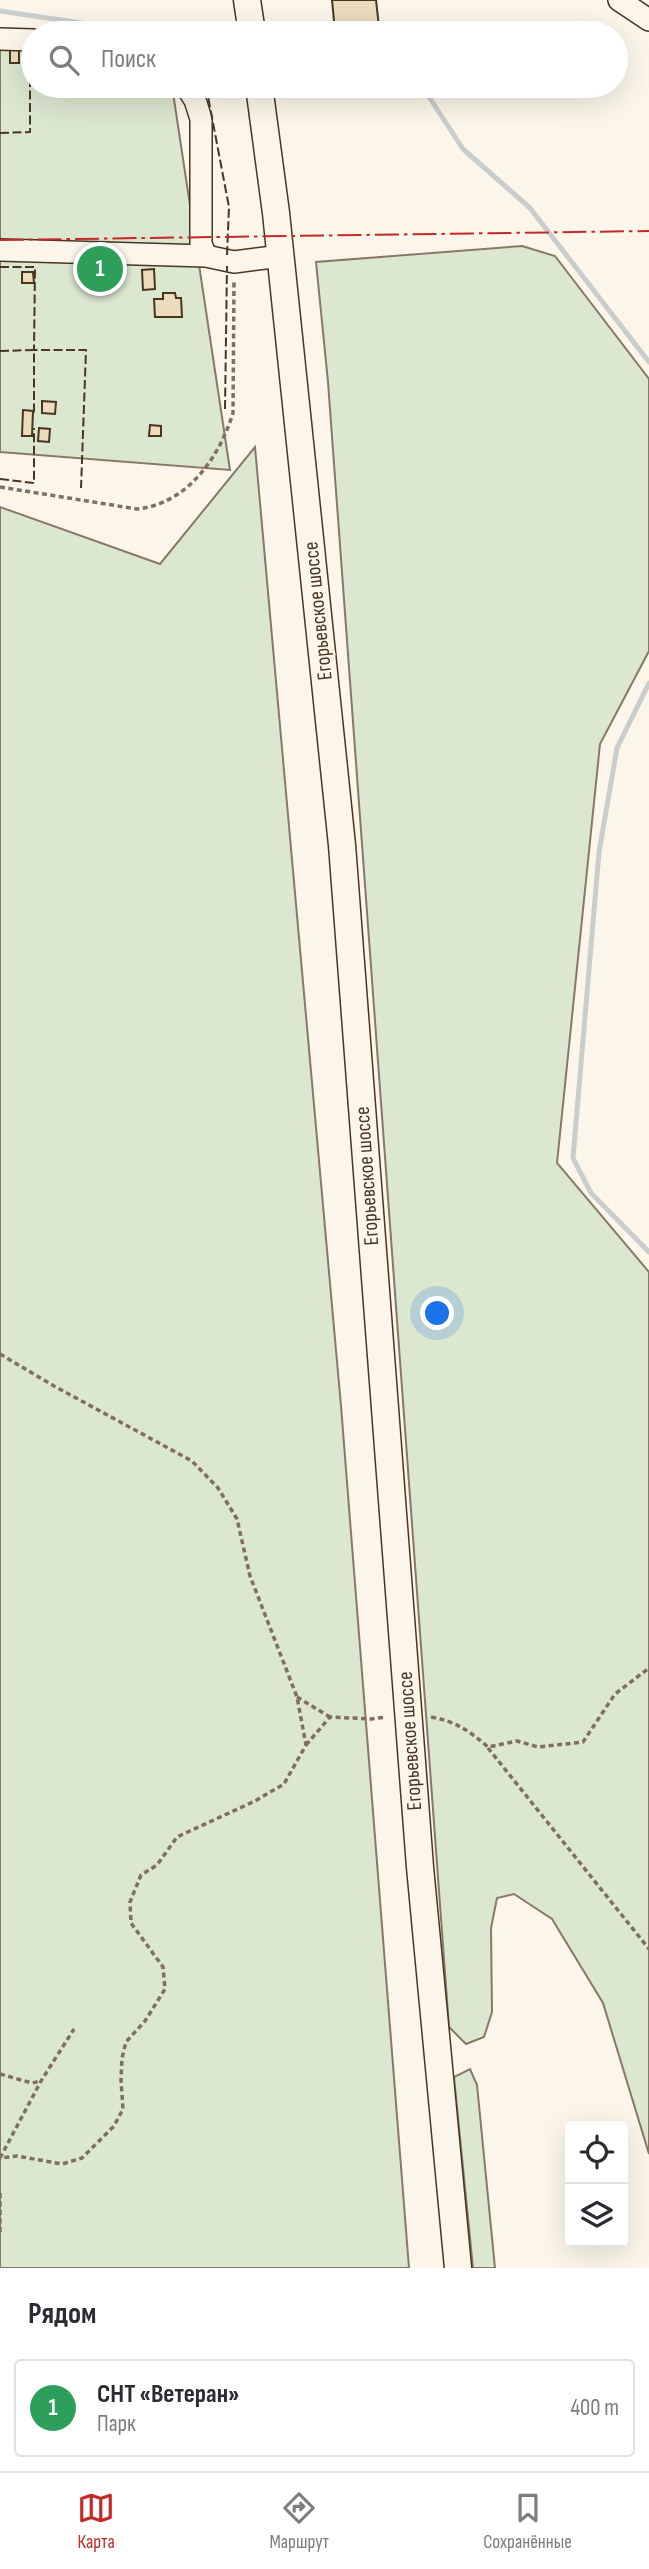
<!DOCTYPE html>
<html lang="ru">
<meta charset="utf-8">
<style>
body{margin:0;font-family:"Sofia Sans Condensed",sans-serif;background:#f7f7f7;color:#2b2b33}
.controls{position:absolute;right:21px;bottom:21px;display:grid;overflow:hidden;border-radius:7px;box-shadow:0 7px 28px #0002}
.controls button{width:63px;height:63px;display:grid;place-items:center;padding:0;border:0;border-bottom:2px solid #e1e1e2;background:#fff;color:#2b2b33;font:35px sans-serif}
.you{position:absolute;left:438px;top:1314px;width:24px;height:24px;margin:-18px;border:5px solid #fff;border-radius:50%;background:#1a73e8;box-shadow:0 0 0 10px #1a73e833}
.badge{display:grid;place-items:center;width:46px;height:46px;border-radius:50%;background:#c62828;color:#fff;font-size:23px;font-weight:700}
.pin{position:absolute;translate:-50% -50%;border:4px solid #fff;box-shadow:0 2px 7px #0006}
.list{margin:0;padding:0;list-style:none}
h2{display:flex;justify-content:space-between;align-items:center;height:91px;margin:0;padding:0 28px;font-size:30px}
h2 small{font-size:23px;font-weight:400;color:#7c7c81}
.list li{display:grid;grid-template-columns:46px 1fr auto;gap:21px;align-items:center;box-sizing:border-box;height:98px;margin:0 14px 14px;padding:0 14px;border:2px solid #e1e1e2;border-radius:7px}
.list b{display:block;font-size:26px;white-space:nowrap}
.list p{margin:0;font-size:23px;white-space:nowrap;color:#7c7c81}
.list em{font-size:23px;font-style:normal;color:#7c7c81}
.icon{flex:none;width:38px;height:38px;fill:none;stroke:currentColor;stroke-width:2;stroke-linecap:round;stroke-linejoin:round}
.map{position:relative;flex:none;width:649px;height:2268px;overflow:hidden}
.search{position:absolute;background:#fff;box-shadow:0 7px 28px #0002;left:21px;right:21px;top:21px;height:77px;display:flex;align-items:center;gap:18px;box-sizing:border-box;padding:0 24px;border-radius:38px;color:#7c7c81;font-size:26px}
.sheet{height:203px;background:#fff}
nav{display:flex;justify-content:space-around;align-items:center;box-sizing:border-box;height:98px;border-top:2px solid #e1e1e2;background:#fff;font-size:19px;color:#7c7c81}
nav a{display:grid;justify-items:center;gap:4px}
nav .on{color:#c62828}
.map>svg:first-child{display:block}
.green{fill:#dce7d0;stroke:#887966;stroke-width:2}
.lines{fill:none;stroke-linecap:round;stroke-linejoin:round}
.stream{stroke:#c9cecd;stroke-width:5}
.building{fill:#ecdcbc;stroke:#4a3520;stroke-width:2}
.minor-casing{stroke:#4a3520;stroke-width:24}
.major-casing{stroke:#4a3520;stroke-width:29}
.path{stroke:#7f6f5c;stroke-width:3.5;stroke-dasharray:5 3.5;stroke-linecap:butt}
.minor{stroke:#fbf6e9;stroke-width:21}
.major{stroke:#fbf6e9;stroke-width:26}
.fence{stroke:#4a3520;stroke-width:2;stroke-dasharray:9 3.5;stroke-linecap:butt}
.power{stroke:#c62828;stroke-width:2;stroke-dasharray:24 5 3.5 5;stroke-linecap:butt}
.labels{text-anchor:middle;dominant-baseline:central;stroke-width:5;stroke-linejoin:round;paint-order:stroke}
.street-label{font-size:21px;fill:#4a3520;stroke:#fbf6e9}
</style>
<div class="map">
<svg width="649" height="2268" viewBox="0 0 649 2268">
<rect width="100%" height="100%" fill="#fbf6e9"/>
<g class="green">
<path d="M0 43 33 44V86H172L230 470 0 452Z"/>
<path d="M522 246 555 256 649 379V651L600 744 557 1163 649 1272V2154L603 2003 552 1919 514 1894 497 1898 491 1928 492 2012 484 2037 466 2044 449 2027 328 382 316 262Z"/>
<path d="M255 447 341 1406 409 2268H0V507L160 564Z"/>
<path d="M470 2069 477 2085 495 2268H473L454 2077Z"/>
</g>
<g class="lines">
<g class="stream">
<path d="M0 11 95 25 129 33"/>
<path d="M422 86 463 149 530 208 649 362"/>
<path d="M649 683 617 748 599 852 573 1158 591 1193 649 1252"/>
</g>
</g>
<g class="building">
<path d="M332 0H376L379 27 335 31Z"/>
<rect x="10" y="47" width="9" height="16"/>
<path d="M154 269 155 289 143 290 142 270Z"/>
<path d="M22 272H33L34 283H22Z"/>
<path d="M163 293H175L176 298H181L182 317H155L154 299H163Z"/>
<path d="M42 401 56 402 55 414 42 413Z"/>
<path d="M23 410 33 411 32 436H22Z"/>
<path d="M150 425 161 426V436H149Z"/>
<path d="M39 428 50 429 49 442 38 441Z"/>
</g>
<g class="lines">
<defs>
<g id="minor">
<path d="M619 0 649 20"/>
<path d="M0 39 33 40"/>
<path d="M186 86 195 100 201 119V244L206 256"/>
<path d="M0 250 206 256 234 262 281 256"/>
</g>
<g id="major">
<path d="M247 0 252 33"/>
<path d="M259 86 276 213 342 845 420 1867 458 2268"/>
</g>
</defs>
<use href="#minor" class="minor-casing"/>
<use href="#major" class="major-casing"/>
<g class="path">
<path d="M0 487 137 509C187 504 219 458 233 413L234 282"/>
<path d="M0 1354 54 1386 192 1461 218 1488 237 1519 250 1576 297 1697 306 1745 284 1784 255 1801 177 1837 157 1865 141 1875 130 1902 131 1923 163 1967 165 1989 145 2021 126 2042 122 2058 121 2080 123 2109 114 2126 82 2158 62 2164 17 2156 0 2158"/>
<path d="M297 1697 330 1717"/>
<path d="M431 1717C455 1721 471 1732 488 1747L517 1741 538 1747 583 1742 615 1694 649 1668"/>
<path d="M306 1745 330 1717 371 1719 386 1717"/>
<path d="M488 1748 649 1949"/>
<path d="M0 2074 32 2083 41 2081"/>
<path d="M0 2158 41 2081 74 2029"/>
<path d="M0 2193V2232"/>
</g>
<use href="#minor" class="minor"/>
<use href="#major" class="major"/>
<g class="fence">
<path d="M206 86 229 207 227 255"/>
<path d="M0 133 30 132V46H28"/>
<path d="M0 267H35L34 350H86L81 488"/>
<path d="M0 351 34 350V414"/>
<path d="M225 409 227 266"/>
<path d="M0 479 34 483V428"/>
</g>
<path class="power" d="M0 240 649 231"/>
</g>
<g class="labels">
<g class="street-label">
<text transform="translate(318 611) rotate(-96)">Егорьевское шоссе</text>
<text transform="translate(367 1176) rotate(-94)">Егорьевское шоссе</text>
<text transform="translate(410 1741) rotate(-94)">Егорьевское шоссе</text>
</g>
</g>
</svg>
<div class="controls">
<button><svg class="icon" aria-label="locate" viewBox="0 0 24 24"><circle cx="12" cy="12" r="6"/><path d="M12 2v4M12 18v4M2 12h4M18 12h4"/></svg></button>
<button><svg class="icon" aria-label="layers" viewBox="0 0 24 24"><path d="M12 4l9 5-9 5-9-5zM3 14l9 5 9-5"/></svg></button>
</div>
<div class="you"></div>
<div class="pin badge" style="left:100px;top:269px;background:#2e9e5b">1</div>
<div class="search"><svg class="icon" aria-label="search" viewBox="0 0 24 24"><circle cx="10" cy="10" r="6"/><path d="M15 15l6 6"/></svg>Поиск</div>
</div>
<section class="sheet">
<h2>Рядом<small></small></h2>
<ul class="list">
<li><span class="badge" style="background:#2e9e5b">1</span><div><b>СНТ «Ветеран»</b><p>Парк</p></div><em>400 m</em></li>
</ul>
</section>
<nav>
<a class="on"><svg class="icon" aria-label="map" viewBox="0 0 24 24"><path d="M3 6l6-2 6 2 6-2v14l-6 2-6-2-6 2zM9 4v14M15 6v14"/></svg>Карта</a>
<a><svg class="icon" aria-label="directions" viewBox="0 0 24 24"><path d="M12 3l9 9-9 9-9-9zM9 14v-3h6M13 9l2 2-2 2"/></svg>Маршрут</a>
<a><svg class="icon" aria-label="saved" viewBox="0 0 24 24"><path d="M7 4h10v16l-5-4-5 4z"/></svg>Сохранённые</a>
</nav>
